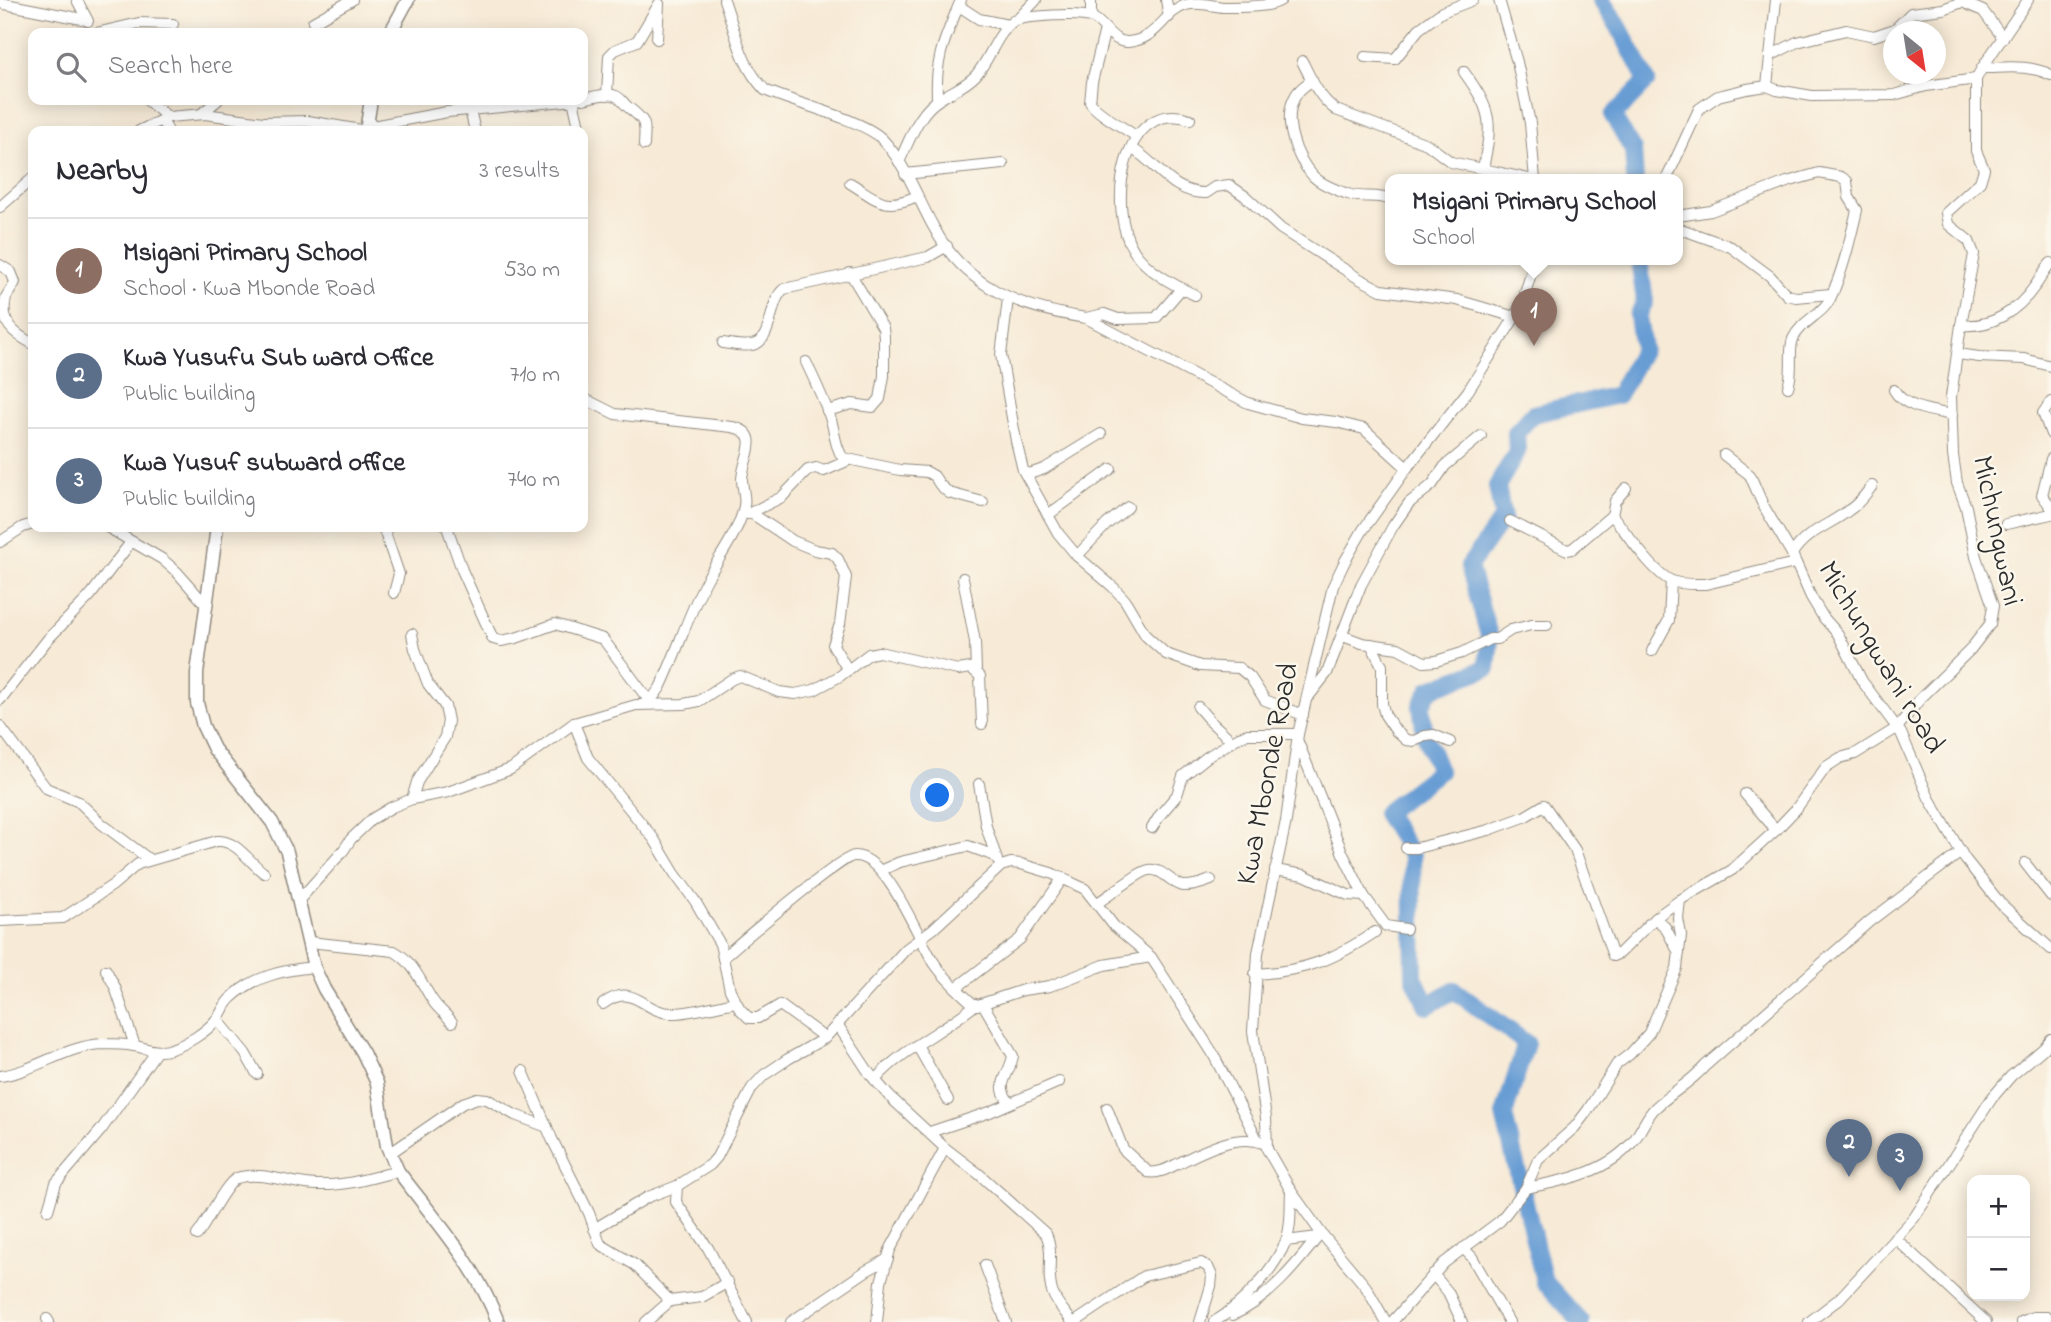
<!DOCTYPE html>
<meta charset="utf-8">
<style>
body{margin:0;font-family:"Indie Flower",sans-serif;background:#f7f7f7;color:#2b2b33}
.controls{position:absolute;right:21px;bottom:21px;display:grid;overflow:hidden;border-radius:14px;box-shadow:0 4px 18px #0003}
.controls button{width:63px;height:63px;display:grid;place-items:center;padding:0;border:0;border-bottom:2px solid #e1e1e2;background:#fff;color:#2b2b33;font:35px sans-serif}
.compass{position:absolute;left:1883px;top:21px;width:63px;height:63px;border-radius:50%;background:#fff;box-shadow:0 4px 18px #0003;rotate:150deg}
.you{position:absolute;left:938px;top:796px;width:24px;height:24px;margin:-18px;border:5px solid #fff;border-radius:50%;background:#1a73e8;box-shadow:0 0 0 10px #1a73e833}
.badge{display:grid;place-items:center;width:46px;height:46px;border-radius:50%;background:#c8321e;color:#fff;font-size:23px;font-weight:700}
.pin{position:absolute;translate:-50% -58px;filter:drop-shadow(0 2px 4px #0008)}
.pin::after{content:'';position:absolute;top:37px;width:24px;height:21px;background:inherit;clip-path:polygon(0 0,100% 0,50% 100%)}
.popup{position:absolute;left:1385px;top:174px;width:298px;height:91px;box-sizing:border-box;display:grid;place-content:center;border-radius:14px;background:#fff;filter:drop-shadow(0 2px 5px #0005);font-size:23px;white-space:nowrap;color:#7c7c81}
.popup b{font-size:26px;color:#2b2b33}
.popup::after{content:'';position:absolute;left:50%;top:100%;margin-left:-14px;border:14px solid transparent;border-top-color:#fff}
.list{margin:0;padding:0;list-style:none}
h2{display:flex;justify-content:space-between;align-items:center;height:91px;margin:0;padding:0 28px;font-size:30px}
h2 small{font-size:23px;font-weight:400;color:#7c7c81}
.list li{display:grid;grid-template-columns:46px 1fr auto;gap:21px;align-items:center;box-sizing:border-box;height:105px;padding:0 28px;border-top:2px solid #e1e1e2}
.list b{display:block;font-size:26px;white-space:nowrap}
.list p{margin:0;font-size:23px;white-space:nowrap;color:#7c7c81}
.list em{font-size:23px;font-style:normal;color:#7c7c81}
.icon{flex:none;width:38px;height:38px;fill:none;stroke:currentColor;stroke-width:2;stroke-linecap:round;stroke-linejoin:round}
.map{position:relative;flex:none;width:2051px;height:1322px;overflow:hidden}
.search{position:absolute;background:#fff;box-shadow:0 4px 18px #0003;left:28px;top:28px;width:560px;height:77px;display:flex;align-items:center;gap:18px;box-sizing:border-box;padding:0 24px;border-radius:14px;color:#7c7c81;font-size:26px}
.panel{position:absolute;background:#fff;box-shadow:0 4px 18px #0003;left:28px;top:126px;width:560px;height:406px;border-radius:14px}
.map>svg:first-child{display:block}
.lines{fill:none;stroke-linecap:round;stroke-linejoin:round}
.river{stroke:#689dd4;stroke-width:18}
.minor-casing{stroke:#918a80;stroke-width:12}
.tertiary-casing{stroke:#918a80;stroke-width:15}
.minor{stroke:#fff;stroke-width:10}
.tertiary{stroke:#fff;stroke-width:12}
.labels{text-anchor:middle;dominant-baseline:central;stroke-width:5;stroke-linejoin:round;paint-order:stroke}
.street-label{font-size:30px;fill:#2b2b2b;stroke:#fbf7ec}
</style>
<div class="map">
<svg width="2051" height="1322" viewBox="0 0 2051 1322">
<rect width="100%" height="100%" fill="#fbf7ec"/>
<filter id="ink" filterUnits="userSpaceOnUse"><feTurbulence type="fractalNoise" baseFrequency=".0143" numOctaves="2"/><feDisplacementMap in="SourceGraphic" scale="14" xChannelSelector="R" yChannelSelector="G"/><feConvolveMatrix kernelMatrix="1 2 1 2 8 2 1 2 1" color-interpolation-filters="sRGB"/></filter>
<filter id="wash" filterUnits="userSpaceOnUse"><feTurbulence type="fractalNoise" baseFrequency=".00686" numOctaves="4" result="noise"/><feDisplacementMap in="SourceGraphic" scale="28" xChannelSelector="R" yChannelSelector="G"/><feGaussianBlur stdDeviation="1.57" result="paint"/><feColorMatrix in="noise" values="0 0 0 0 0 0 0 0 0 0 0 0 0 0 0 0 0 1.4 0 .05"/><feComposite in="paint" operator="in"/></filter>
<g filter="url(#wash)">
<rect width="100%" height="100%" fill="#f7ead6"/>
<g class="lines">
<g class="river">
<path d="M1601 0 1619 27 1647 81 1613 116 1633 150 1635 180"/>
<path d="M1581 1322 1544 1281 1504 1115 1526 1043 1454 990 1427 1006 1414 977 1412 856 1385 813 1439 771 1425 736 1421 706 1430 689 1487 668 1490 639 1469 566 1503 518 1497 486 1517 452 1516 433 1533 414 1618 395 1643 349 1638 316 1645 301 1639 260"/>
</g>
</g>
</g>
<g filter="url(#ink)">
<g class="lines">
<defs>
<g id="minor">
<path d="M77 0 88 21"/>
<path d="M724 0C736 33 740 64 765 90 793 103 864 120 882 139 905 163 917 197 933 226 965 288 1021 308 1086 318L1248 403 1302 418 1336 422 1364 429 1407 468"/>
<path d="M1091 0V17"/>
<path d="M1166 0 1169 17"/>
<path d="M1499 0 1517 62 1530 123 1535 180"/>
<path d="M0 3 87 20"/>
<path d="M959 6 979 19 1008 25"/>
<path d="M1018 19 1036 0"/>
<path d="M313 22 352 0"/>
<path d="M1105 29 1092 82 1090 102C1096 113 1125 128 1137 137"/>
<path d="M96 33 139 23 173 24"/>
<path d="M657 39 659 4"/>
<path d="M1770 56 1797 42 1846 30 1874 36 1895 29 1911 13 1943 9 1962 2 1983 11 2003 38"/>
<path d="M1365 57 1395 59 1419 29 1442 12 1473 0"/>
<path d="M1302 61C1311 79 1319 98 1336 110L1427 144 1451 162 1533 180"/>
<path d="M1982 68C2007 68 2027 64 2051 75"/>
<path d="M1464 72C1492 111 1493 122 1483 168"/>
<path d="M1312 80C1307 84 1299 89 1296 95 1281 119 1296 158 1313 176 1322 185 1336 190 1348 194 1361 199 1379 194 1390 200"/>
<path d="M1767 86 1776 0"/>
<path d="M607 95 609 56 615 50 637 41 659 4"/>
<path d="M583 99C592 97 608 92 616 96 621 98 624 104 628 107 647 122 645 122 644 145"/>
<path d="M147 100 168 117"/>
<path d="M573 100 580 131"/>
<path d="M937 100C935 56 945 39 961 0"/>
<path d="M470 110 475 131"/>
<path d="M201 114 218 100"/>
<path d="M1190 119C1122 97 1106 209 1134 251 1147 271 1174 285 1195 295"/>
<path d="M162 120 168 131"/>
<path d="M367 127 447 112 576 100"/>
<path d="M139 131 168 117 205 114 263 122 308 121 367 131"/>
<path d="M1131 148C1157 162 1171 194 1206 193L1215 187 1229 185 1245 196 1281 229 1358 278 1381 290 1457 300 1515 317"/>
<path d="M899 162C910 140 918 112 940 99 952 91 966 86 976 75 990 59 996 35 1013 21 1026 16 1080 12 1093 18 1105 24 1112 43 1128 42 1159 39 1163 12 1186 5 1197 1 1212 6 1223 7 1237 7 1271 8 1281 0"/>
<path d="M905 174 1003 164"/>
<path d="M1666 180 1699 109 1718 96 1747 89 1767 86 1777 90 1812 96 1894 95 1926 86 1976 79"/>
<path d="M850 183C878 200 884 211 917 196"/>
<path d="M0 207 33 178"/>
<path d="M1678 216 1711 211 1787 182 1819 173 1841 177 1847 181 1849 197 1857 210C1850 240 1843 271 1830 299 1823 314 1801 321 1793 339 1788 352 1794 370 1788 387"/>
<path d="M1678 228 1731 247 1770 276 1787 295 1796 297 1831 294"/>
<path d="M0 265 11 272 15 282C13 287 9 292 6 297 0 324 13 333 33 344"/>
<path d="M1008 299 1001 355 1016 441 1023 470 1058 533 1077 556 1113 587 1125 600 1146 636 1166 654 1200 666 1239 668 1250 677 1265 700 1303 715"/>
<path d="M1086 318 1104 314 1118 319 1156 318 1181 289"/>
<path d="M1961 325C1991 328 2018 311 2035 286 2041 278 2044 270 2051 263"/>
<path d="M723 343C732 344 743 347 752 345 774 341 768 301 784 289L928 257 947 246"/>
<path d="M1958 354 1979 357 2024 359 2051 366"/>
<path d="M806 362C815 381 824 400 831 420 835 433 835 447 843 458L900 470 927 472 934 476 940 485 949 493 983 502"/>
<path d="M1894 390C1904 408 1933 411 1952 415"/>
<path d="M583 398 615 414 732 427C764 433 743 457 742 479 742 488 746 497 744 506 740 530 719 557 707 579 688 614 677 653 660 688L648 704"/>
<path d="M2051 402 2043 413 2051 434"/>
<path d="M827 411 852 404 873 407 880 399 884 376V337L883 328 850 273"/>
<path d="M1724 455 1750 475 1763 505 1792 554 1811 597 1823 617 1838 634 1862 681 1901 733 1929 798 1965 859 2000 903 2051 949"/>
<path d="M2051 459 2042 495 2051 507"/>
<path d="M1026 475 1044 469 1101 434"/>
<path d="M1626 488 1615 501 1612 515C1625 531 1654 574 1672 581 1682 585 1696 584 1706 584L1795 563"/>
<path d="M751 513 793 541 815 550 832 553 838 559 846 577 840 624 833 645 848 670"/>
<path d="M748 514 782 497 808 470 816 468 824 471 847 461"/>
<path d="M1048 515 1111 469"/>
<path d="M1510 521 1567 550 1572 549 1612 515"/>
<path d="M2006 524 2051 514"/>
<path d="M107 527 162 559 177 572 206 605"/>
<path d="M383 527 399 574 394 593"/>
<path d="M447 527 462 570 493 639 501 641 516 638 555 624 603 639 650 702"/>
<path d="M0 542 23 527 33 524"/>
<path d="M1792 554C1806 531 1829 526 1849 510 1859 504 1865 495 1872 486"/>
<path d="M1077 556 1107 524 1128 507"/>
<path d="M963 578 975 642 976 671"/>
<path d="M1343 636 1362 643 1398 648 1424 662 1436 661 1462 653 1490 639H1497L1511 630 1531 625H1547"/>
<path d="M1371 644 1382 666V704L1385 715 1396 731 1406 740 1414 741 1425 736 1434 735 1450 742"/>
<path d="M1652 651 1669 620 1671 581"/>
<path d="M1309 696 1327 673 1361 585 1393 526 1409 503 1432 485 1445 466 1481 436"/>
<path d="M0 700 48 639 90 596 131 542"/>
<path d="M1198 707 1211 722 1232 741"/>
<path d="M574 723 588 758 654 839 675 874 695 901 720 944 730 990 740 1009 749 1018H758L780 1005 825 1038"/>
<path d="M0 726 46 788 79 802 102 824 150 860"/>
<path d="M1298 742 1343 854 1364 896 1386 926 1406 929"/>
<path d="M979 784 986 826 997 860"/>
<path d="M1745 794 1776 830"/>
<path d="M412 799 417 782 445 737 448 721 445 706 428 684 415 649 412 634"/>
<path d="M1152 828 1160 815 1177 795 1183 776 1207 757 1239 737 1248 734H1298"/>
<path d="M1406 848H1417L1489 830 1524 817 1544 805 1575 850 1613 956 1620 953 1655 918 1680 900"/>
<path d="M2025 863 2051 896"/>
<path d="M882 870 900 862 968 846 995 856"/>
<path d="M1275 870 1304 875 1348 895 1364 896"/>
<path d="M299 900 343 851 351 839 372 819 392 807 412 799 448 792 511 769 574 723 636 705 684 704 699 701 732 679 740 676 779 692 795 694 814 690 840 676 869 654 879 652 958 670 971 668 980 676 982 724"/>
<path d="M1097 903C1108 897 1140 871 1149 870 1162 868 1171 883 1183 886 1193 887 1202 883 1211 880"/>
<path d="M1655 918 1665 927 1679 953"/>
<path d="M0 921 63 918 113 885 138 864 217 841C236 839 250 863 264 873"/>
<path d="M309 942 394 951C414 962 421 983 433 1001 438 1009 446 1014 452 1022"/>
<path d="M723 958C738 944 842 856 854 856 888 855 918 940 935 964 945 979 959 991 972 1003L978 1005 1023 990 1050 986 1104 965 1151 957"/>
<path d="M106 970 115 987 135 1046"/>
<path d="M1255 974C1306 971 1333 960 1375 932"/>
<path d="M956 988 1020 939 1063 878"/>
<path d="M603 1004C634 981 643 1012 670 1013 687 1014 718 1005 736 1002"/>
<path d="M983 1004 1013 1056C1009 1077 994 1084 1010 1103"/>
<path d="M217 1019 245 1053 257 1074"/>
<path d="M837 1024 870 1074 889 1096 945 1148 979 1174 1046 1234C1055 1252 1045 1275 1053 1294 1057 1304 1066 1313 1072 1322"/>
<path d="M917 1045 948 1100"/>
<path d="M523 1071 552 1139 589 1213 600 1244 635 1265 670 1301"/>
<path d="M0 1076C36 1071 65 1046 102 1044 113 1044 124 1044 134 1046 147 1048 158 1054 171 1049 187 1044 205 1033 216 1020 222 1014 224 1004 231 998 254 976 284 970 314 967"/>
<path d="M875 1080C903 1048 943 1032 975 1005"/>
<path d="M1107 1108 1123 1149 1148 1172C1159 1174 1169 1168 1179 1163 1203 1151 1236 1133 1263 1143"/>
<path d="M930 1132 990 1112 1059 1082"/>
<path d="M389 1154 463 1103 477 1098 487 1099 515 1115 547 1127"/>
<path d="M1526 1188 1538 1160 1575 1127 1588 1110 1617 1064 1630 1054 1649 1033 1677 968 1681 935 1678 918 1680 900 1732 870 1776 830 1796 809 1826 767 1840 758 1855 754 1897 728 1920 699 1970 650 1990 624 1993 606 1976 557 1966 507 1957 483 1953 455 1951 397 1961 325 1974 254 1969 241 1948 224 1946 213 1980 182 1984 169 1976 151V79L1982 68 2028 0"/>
<path d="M48 1210 56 1183 101 1130 156 1052"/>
<path d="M594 1229 648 1197 677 1186"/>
<path d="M197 1235C207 1223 225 1183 237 1178 258 1170 295 1185 318 1185 346 1186 371 1178 398 1171"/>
<path d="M1895 1238 1986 1322"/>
<path d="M1286 1241 1318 1237"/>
<path d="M1463 1248 1472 1257 1509 1322"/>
<path d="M985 1265 1006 1322"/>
<path d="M1433 1274 1448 1292 1462 1322"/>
<path d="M1233 1315C1269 1299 1297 1264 1321 1233"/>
<path d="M47 1319 49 1322"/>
<path d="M646 1322 670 1301 702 1297 728 1282"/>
<path d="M747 1322 708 1248 676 1202 677 1186 710 1165 717 1157 752 1088 764 1075 788 1059 825 1038 906 949 933 929 1001 866 1011 863 1021 864 1051 873 1085 889 1114 926 1151 957 1212 1052 1258 1141"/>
<path d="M791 1322 866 1271 888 1259"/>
<path d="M877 1322 881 1282 890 1250 945 1148"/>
<path d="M1075 1322 1144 1276 1201 1263 1208 1267 1212 1276 1211 1286 1200 1322"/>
<path d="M1214 1322C1243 1304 1272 1273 1286 1241 1292 1226 1290 1207 1291 1191"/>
<path d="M1386 1322 1366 1287 1321 1233 1291 1191 1267 1149 1266 1118 1253 1031 1258 953 1286 821 1298 734 1333 586 1345 561 1363 530 1407 468 1468 391 1515 317 1524 297 1535 260"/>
<path d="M1392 1322 1444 1263 1500 1221 1526 1188C1564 1181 1609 1172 1634 1140 1642 1130 1646 1117 1655 1108 1671 1093 1690 1083 1705 1066L1870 921 1961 852"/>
<path d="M1809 1322 1839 1299 1914 1218 1992 1098 2011 1076 2044 1048 2051 1039"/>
<path d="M2021 1322 2033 1317H2047"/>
</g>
<g id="tertiary">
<path d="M390 33 408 0"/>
<path d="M366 131 371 100"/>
<path d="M217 527 197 673V703L203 726 214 749 272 822 287 852 314 967 324 989 363 1053 377 1083 387 1146 398 1171C435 1220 476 1264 498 1322"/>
</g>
</defs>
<use href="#minor" class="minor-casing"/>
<use href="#tertiary" class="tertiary-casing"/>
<use href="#minor" class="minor"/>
<use href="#tertiary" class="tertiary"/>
</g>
</g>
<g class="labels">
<g class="street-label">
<text transform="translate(1996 531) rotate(78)">Michungwani</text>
<text transform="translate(1880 658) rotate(59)">Michungwani road</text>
<text transform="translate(1269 774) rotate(-79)">Kwa Mbonde Road</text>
</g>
</g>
</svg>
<div class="controls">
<button>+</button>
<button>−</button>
</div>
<svg class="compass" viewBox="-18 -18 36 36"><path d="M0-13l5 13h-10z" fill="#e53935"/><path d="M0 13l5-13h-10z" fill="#7c7c81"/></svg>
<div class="you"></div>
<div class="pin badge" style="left:1534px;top:346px;background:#8d6e63">1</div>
<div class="popup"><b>Msigani Primary School</b>School</div>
<div class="pin badge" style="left:1849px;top:1177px;background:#5c6f8a">2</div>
<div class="pin badge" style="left:1900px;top:1191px;background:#5c6f8a">3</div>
<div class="search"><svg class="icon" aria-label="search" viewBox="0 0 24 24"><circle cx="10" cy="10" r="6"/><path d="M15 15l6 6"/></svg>Search here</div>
<section class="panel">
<h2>Nearby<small>3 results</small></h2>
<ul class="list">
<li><span class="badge" style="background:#8d6e63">1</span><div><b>Msigani Primary School</b><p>School · Kwa Mbonde Road</p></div><em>530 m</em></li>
<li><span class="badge" style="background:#5c6f8a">2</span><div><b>Kwa Yusufu Sub ward Office</b><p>Public building</p></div><em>710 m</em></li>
<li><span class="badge" style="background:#5c6f8a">3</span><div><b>Kwa Yusuf subward office</b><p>Public building</p></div><em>740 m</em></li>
</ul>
</section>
</div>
